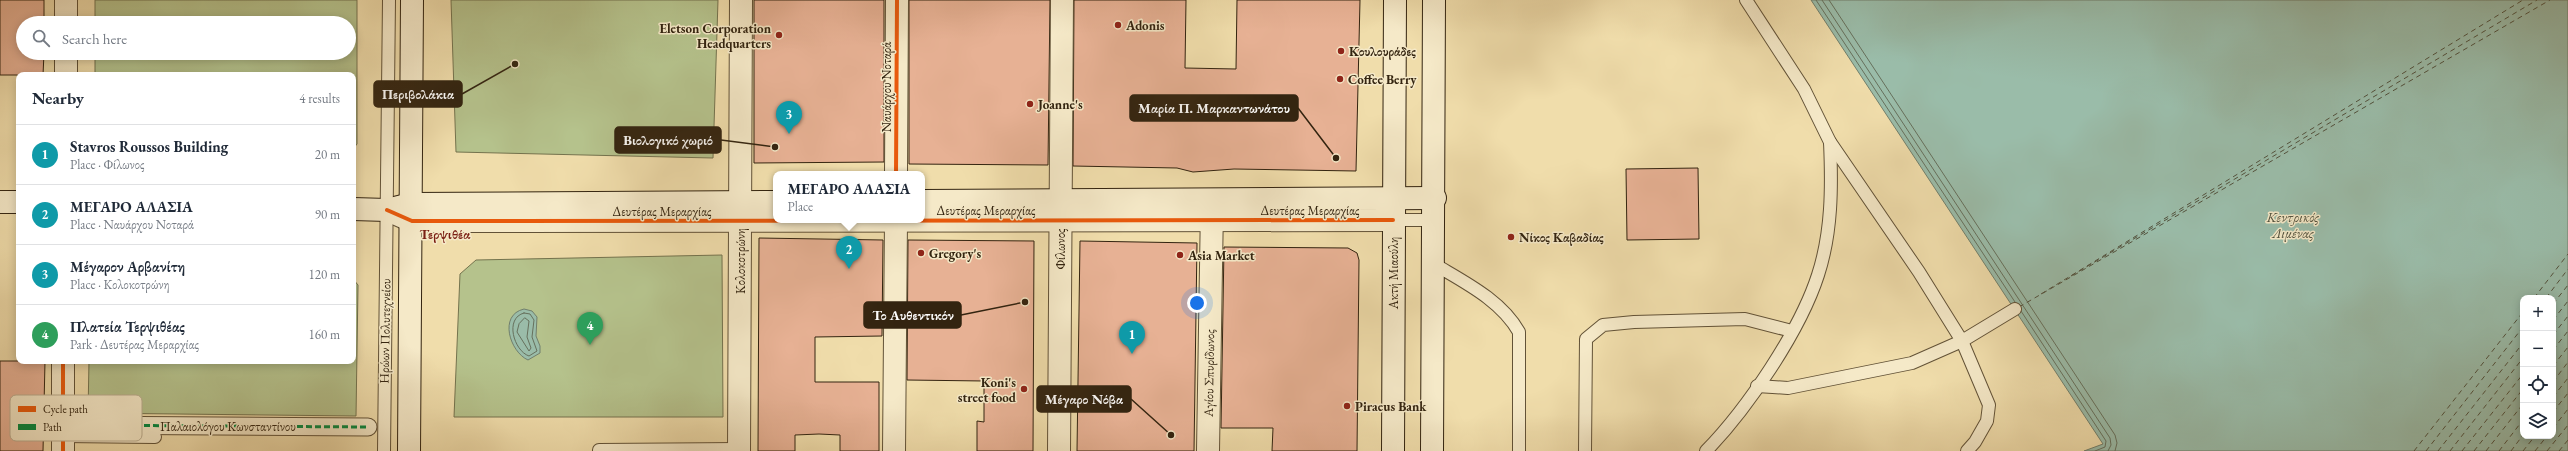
<!DOCTYPE html>
<meta charset="utf-8">
<style>
body{margin:0;font-family:"EB Garamond",serif;background:#f2f2f3;color:#1f2937}
.controls{position:absolute;right:12px;bottom:12px;display:grid;overflow:hidden;border-radius:8px;box-shadow:0 2px 10px #0003}
.controls button{width:36px;height:36px;display:grid;place-items:center;padding:0;border:0;border-bottom:1px solid #e0e1e3;background:#fff;color:#1f2937;font:20px sans-serif}
.you{position:absolute;left:1197px;top:303px;width:14px;height:14px;margin:-10px;border:3px solid #fff;border-radius:50%;background:#1a73e8;box-shadow:0 0 0 6px #1a73e833}
.badge{display:grid;place-items:center;width:26px;height:26px;border-radius:50%;background:#db2777;color:#fff;font-size:13px;font-weight:700}
.pin{position:absolute;translate:-50% -33px;filter:drop-shadow(0 1px 2px #0008)}
.pin::after{content:'';position:absolute;top:21px;width:14px;height:12px;background:inherit;clip-path:polygon(0 0,100% 0,50% 100%)}
.popup{position:absolute;left:773px;top:171px;width:152px;height:52px;box-sizing:border-box;display:grid;place-content:center;border-radius:8px;background:#fff;filter:drop-shadow(0 1px 3px #0005);font-size:13px;white-space:nowrap;color:#747a83}
.popup b{font-size:15px;color:#1f2937}
.popup::after{content:'';position:absolute;left:50%;top:100%;margin-left:-8px;border:8px solid transparent;border-top-color:#fff}
.list{margin:0;padding:0;list-style:none}
h2{display:flex;justify-content:space-between;align-items:center;height:52px;margin:0;padding:0 16px;font-size:17px}
h2 small{font-size:13px;font-weight:400;color:#747a83}
.list li{display:grid;grid-template-columns:26px 1fr auto;gap:12px;align-items:center;box-sizing:border-box;height:60px;padding:0 16px;border-top:1px solid #e0e1e3}
.list b{display:block;font-size:15px;white-space:nowrap}
.list p{margin:0;font-size:13px;white-space:nowrap;color:#747a83}
.list em{font-size:13px;font-style:normal;color:#747a83}
.icon{flex:none;width:22px;height:22px;fill:none;stroke:currentColor;stroke-width:2;stroke-linecap:round;stroke-linejoin:round}
.map{position:relative;flex:none;width:2568px;height:451px;overflow:hidden}
.search{position:absolute;background:#fff;box-shadow:0 2px 10px #0003;left:16px;top:16px;width:340px;height:44px;display:flex;align-items:center;gap:10px;box-sizing:border-box;padding:0 14px;border-radius:22px;color:#747a83;font-size:15px}
.panel{position:absolute;background:#fff;box-shadow:0 2px 10px #0003;left:16px;top:72px;width:340px;height:292px;border-radius:8px}
.map>svg:first-child{display:block}
.green{fill:#b5c28c;stroke:#74734e}
.water{fill:#9abca9;stroke:#717f6c;fill-rule:evenodd}
.lines{fill:none;stroke-linecap:round;stroke-linejoin:round}
.shore{stroke:#66705c;stroke-width:1}
.ferry{stroke:#52523e;stroke-width:1;stroke-dasharray:5 4;stroke-linecap:butt}
.building{fill:#e7b194;stroke:#332410}
.service-casing{stroke:#625237;stroke-width:14}
.pedestrian-casing{stroke:#625237;stroke-width:19}
.minor-casing{stroke:#625237;stroke-width:24}
.secondary-casing{stroke:#332410;stroke-width:24}
.service{stroke:#f5e9c8;stroke-width:12}
.pedestrian{stroke:#f5e9c8;stroke-width:17}
.minor{stroke:#f5e9c8;stroke-width:22}
.secondary{stroke:#f5e9c8;stroke-width:22}
.quiet{stroke:#00873e;stroke-width:3;stroke-dasharray:6 3;stroke-linecap:butt}
.cycleway-casing{stroke:#f5e9c8;stroke-width:6}
.cycleway{stroke:#e8590c;stroke-width:4}
.poi-dot{fill:#8f2418;stroke:#f5e9c8;stroke-width:1.5}
.labels{text-anchor:middle;dominant-baseline:central;stroke-width:3;stroke-linejoin:round;paint-order:stroke}
.poi-label{font-size:13px;font-weight:bold;fill:#332410;stroke:#f5e9c8;text-anchor:start}
.street-label{font-size:13px;fill:#332410;stroke:#f5e9c8}
.water-label{font-size:14px;font-style:italic;fill:#52523e;stroke:#f5e9c8}
.neighbourhood-label{font-size:14px;font-weight:bold;fill:#7a1f14;stroke:#f5e9c8}
.key{fill:#f5e9c8;stroke:#bbae91;stroke-width:1}
.key-label{font-size:11px;fill:#332410}
.leader{fill:none;stroke:#332410;stroke-width:1.5}
.callout-dot{fill:#332410;stroke:#f5e9c8;stroke-width:1.5}
.callout{fill:#332410;stroke:#332410;stroke-width:1.5}
.callout-label{font-size:14px;text-anchor:middle;font-weight:bold;fill:#fff}
</style>
<div class="map">
<svg width="2568" height="451" viewBox="0 0 2568 451">
<rect width="100%" height="100%" fill="#f0ddab"/>
<filter id="stains"><feTurbulence type="fractalNoise" baseFrequency=".005" numOctaves="4"/><feColorMatrix values="0 0 0 0 .2 0 0 0 0 .09 0 0 0 0 .02 0 0 0 .5 -.17"/></filter>
<radialGradient id="worn" r=".72"><stop offset=".6" stop-color="#630" stop-opacity="0"/><stop offset="1" stop-color="#630" stop-opacity=".3"/></radialGradient>
<g class="green">
<path d="M95 0H357V144L353 149V75H95V53H349V23H95Z"/>
<path d="M451 0H718L713 158 456 152Z"/>
<path d="M722 255 723 417H454L460 274 476 260Z"/>
<path d="M353 279 358 285 356 416 88 413 89 361H353Z"/>
</g>
<g class="water">
<path d="M1811 0H2568V451H2084L2103 444ZM2523 298H2553V436H2523Z"/>
<path d="M524 309 532 311 537 317 536 336 540 346V353L528 360C510 352 498 315 524 309Z"/>
</g>
<g class="lines">
<g class="shore">
<path d="M1816 0 2015 302"/>
<path d="M1822 0 2110 438 2111 445 2108 451"/>
<path d="M1829 0 2115 435 2117 443 2115 451"/>
<path d="M2021 311 2106 441 2105 447 2095 451"/>
<path d="M524 313 530 314 534 320 532 337 537 351 529 356C514 351 504 318 524 313Z"/>
<path d="M525 318 529 321 527 337 531 348 529 351 517 332 519 324Z"/>
</g>
<g class="ferry">
<path d="M2071 276 2537 0"/>
<path d="M2041 294 2523 0"/>
<path d="M2534 298 2568 254"/>
<path d="M2546 298 2568 269"/>
<path d="M2553 304 2568 285"/>
<path d="M2019 307 2550 0"/>
<path d="M2553 320 2568 301"/>
<path d="M2553 335 2568 316"/>
<path d="M2553 350 2568 331"/>
<path d="M2553 366 2568 347"/>
<path d="M2553 382 2568 362"/>
<path d="M2553 397 2568 378"/>
<path d="M2553 412 2568 393"/>
<path d="M2553 428 2568 409"/>
<path d="M2414 451 2523 312"/>
<path d="M2426 451 2523 327"/>
<path d="M2438 451 2523 343"/>
<path d="M2450 451 2523 358"/>
<path d="M2462 451 2523 374"/>
<path d="M2474 451 2523 389"/>
<path d="M2486 451 2523 404"/>
<path d="M2499 451 2523 420"/>
<path d="M2511 451 2523 435"/>
<path d="M2523 451 2535 436"/>
<path d="M2535 451 2547 436"/>
<path d="M2547 451 2568 425"/>
<path d="M2559 451 2568 440"/>
</g>
</g>
<g class="building">
<path d="M0 0H44V23H23V53H44L43 75H0Z"/>
<path d="M754 0H884V162L754 163Z"/>
<path d="M909 0H1050L1048 165 909 164Z"/>
<path d="M1074 0H1186L1185 68 1236 69 1237 0H1360L1356 171 1234 169 1193 172 1177 168 1073 166Z"/>
<path d="M1698 168 1699 239 1627 240 1626 169Z"/>
<path d="M759 238 883 240 882 336 815 337V382H879V451H840V435L819 434 795 435V451H758Z"/>
<path d="M908 240 1034 241 1033 451H977V421L984 422V381L907 380Z"/>
<path d="M1080 241 1197 243 1194 451H1077Z"/>
<path d="M1224 247 1348 248 1357 253 1359 260 1357 451H1272L1273 428H1221Z"/>
<path d="M0 361H45L43 451H0Z"/>
</g>
<g class="lines">
<defs>
<g id="service">
<path d="M1746 0 1804 89 1830 142 1919 272 1962 341 1989 405 1987 421 1975 442 1967 451"/>
<path d="M1393 220H1434"/>
<path d="M1434 264C1464 282 1501 300 1519 332V451"/>
<path d="M1757 386 1788 388 1912 363 1962 341 2015 309"/>
<path d="M63 436 155 437"/>
<path d="M599 450 739 449"/>
<path d="M384 451 389 0"/>
<path d="M1585 451 1586 339 1603 325 1634 322 1745 319 1792 331"/>
<path d="M1706 451C1747 409 1800 331 1818 275 1832 232 1832 187 1830 142"/>
</g>
<path id="pedestrian" d="M63 425 368 427"/>
<g id="minor">
<path d="M66 23V0"/>
<path d="M66 75V53"/>
<path d="M896 174 897 0"/>
<path d="M394 213 412 221 1393 220"/>
<path d="M63 451V361"/>
<path d="M739 451 741 0"/>
<path d="M894 451 896 220"/>
<path d="M1059 451 1062 0"/>
<path d="M1208 451 1212 206"/>
</g>
<g id="secondary">
<path d="M922 201 1435 198"/>
<path d="M0 202H19"/>
<path d="M353 209 387 210 411 204 776 202"/>
<path d="M409 451 412 0"/>
<path d="M1393 451 1395 0"/>
<path d="M1432 451 1434 0"/>
</g>
</defs>
<use href="#service" class="service-casing"/>
<use href="#pedestrian" class="pedestrian-casing"/>
<use href="#minor" class="minor-casing"/>
<use href="#secondary" class="secondary-casing"/>
<use href="#service" class="service"/>
<use href="#pedestrian" class="pedestrian"/>
<use href="#minor" class="minor"/>
<use href="#secondary" class="secondary"/>
<path class="quiet" d="M63 425 368 427"/>
<defs>
<g id="cycleway">
<path d="M896 174 897 0"/>
<path d="M387 210 412 221 1393 220"/>
<path d="M63 451V361"/>
</g>
</defs>
<use href="#cycleway" class="cycleway-casing"/>
<use href="#cycleway" class="cycleway"/>
</g>
<g class="poi-dot">
<circle cx="1118" cy="25" r="4"/>
<circle cx="779" cy="35" r="4"/>
<circle cx="1341" cy="51" r="4"/>
<circle cx="1340" cy="79" r="4"/>
<circle cx="1030" cy="104" r="4"/>
<circle cx="1511" cy="237" r="4"/>
<circle cx="921" cy="253" r="4"/>
<circle cx="1180" cy="255" r="4"/>
<circle cx="1024" cy="389" r="4"/>
<circle cx="1347" cy="406" r="4"/>
</g>
<g class="labels">
<g class="poi-label">
<text x="1126" y="25">Adonis</text>
<text x="771" y="28" text-anchor="end">Eletson Corporation<tspan x="771" dy="15">Headquarters</tspan></text>
<text x="1349" y="51">Κουλουράδες</text>
<text x="1348" y="79">Coffee Berry</text>
<text x="1038" y="104">Joanne's</text>
<text x="1519" y="237">Νίκος Καβαδίας</text>
<text x="929" y="253">Gregory's</text>
<text x="1188" y="255">Asia Market</text>
<text x="1016" y="382" text-anchor="end">Koni's<tspan x="1016" dy="15">street food</tspan></text>
<text x="1355" y="406">Piraeus Bank</text>
</g>
<g class="street-label">
<text transform="translate(886 87) rotate(-90)">Ναυάρχου Νοταρά</text>
<text x="986" y="210">Δευτέρας Μεραρχίας</text>
<text x="1310" y="210">Δευτέρας Μεραρχίας</text>
<text x="662" y="211">Δευτέρας Μεραρχίας</text>
<text transform="translate(1060 249) rotate(-90)">Φίλωνος</text>
<text transform="translate(740 261) rotate(-90)">Κολοκοτρώνη</text>
<text transform="translate(1393 273) rotate(-90)">Ακτή Μιαούλη</text>
<text transform="translate(385 331) rotate(-89)">Ηρώων Πολυτεχνείου</text>
<text transform="translate(1209 373) rotate(-89)">Αγίου Σπυρίδωνος</text>
<text x="228" y="426">Παλαιολόγου Κωνσταντίνου</text>
</g>
<g class="water-label">
<text x="2293" y="217">Κεντρικός<tspan x="2293" dy="16">Λιμένας</tspan></text>
</g>
<g class="neighbourhood-label">
<text x="445" y="234">Τερψιθέα</text>
</g>
</g>
<rect x="10" y="395" width="132" height="46" rx="6" class="key"/>
<rect x="18" y="406" width="18" height="6" fill="#e8590c"/>
<rect x="18" y="424" width="18" height="6" fill="#00873e"/>
<g class="key-label">
<text x="43" y="413">Cycle path</text>
<text x="43" y="431">Path</text>
</g>
<path class="leader" d="M515 64L462 94M1336 158L1298 108M775 147L721 140M1025 302L961 315M1171 435L1131 399"/>
<g class="callout-dot">
<circle cx="515" cy="64" r="4"/>
<circle cx="1336" cy="158" r="4"/>
<circle cx="775" cy="147" r="4"/>
<circle cx="1025" cy="302" r="4"/>
<circle cx="1171" cy="435" r="4"/>
</g>
<g class="callout">
<rect x="374" y="81" width="88" height="26" rx="4"/>
<rect x="1130" y="95" width="168" height="26" rx="4"/>
<rect x="615" y="127" width="106" height="26" rx="4"/>
<rect x="864" y="302" width="97" height="26" rx="4"/>
<rect x="1037" y="386" width="94" height="26" rx="4"/>
</g>
<g class="callout-label">
<text x="418" y="99">Περιβολάκια</text>
<text x="1214" y="113">Μαρία Π. Μαρκαντωνάτου</text>
<text x="668" y="145">Βιολογικό χωριό</text>
<text x="913" y="320">Το Αυθεντικόν</text>
<text x="1084" y="404">Μέγαρο Νόβα</text>
</g>
<rect width="100%" height="100%" filter="url(#stains)"/>
<rect width="100%" height="100%" fill="url(#worn)"/>
</svg>
<div class="controls">
<button>+</button>
<button>−</button>
<button><svg class="icon" aria-label="locate" viewBox="0 0 24 24"><circle cx="12" cy="12" r="6"/><path d="M12 2v4M12 18v4M2 12h4M18 12h4"/></svg></button>
<button><svg class="icon" aria-label="layers" viewBox="0 0 24 24"><path d="M12 4l9 5-9 5-9-5zM3 14l9 5 9-5"/></svg></button>
</div>
<div class="you"></div>
<div class="pin badge" style="left:1132px;top:354px;background:#0f9aa8">1</div>
<div class="pin badge" style="left:849px;top:269px;background:#0f9aa8">2</div>
<div class="popup"><b>ΜΕΓΑΡΟ ΑΛΑΣΙΑ</b>Place</div>
<div class="pin badge" style="left:789px;top:134px;background:#0f9aa8">3</div>
<div class="pin badge" style="left:590px;top:345px;background:#2e9e5b">4</div>
<div class="search"><svg class="icon" aria-label="search" viewBox="0 0 24 24"><circle cx="10" cy="10" r="6"/><path d="M15 15l6 6"/></svg>Search here</div>
<section class="panel">
<h2>Nearby<small>4 results</small></h2>
<ul class="list">
<li><span class="badge" style="background:#0f9aa8">1</span><div><b>Stavros Roussos Building</b><p>Place · Φίλωνος</p></div><em>20 m</em></li>
<li><span class="badge" style="background:#0f9aa8">2</span><div><b>ΜΕΓΑΡΟ ΑΛΑΣΙΑ</b><p>Place · Ναυάρχου Νοταρά</p></div><em>90 m</em></li>
<li><span class="badge" style="background:#0f9aa8">3</span><div><b>Μέγαρον Αρβανίτη</b><p>Place · Κολοκοτρώνη</p></div><em>120 m</em></li>
<li><span class="badge" style="background:#2e9e5b">4</span><div><b>Πλατεία Τερψιθέας</b><p>Park · Δευτέρας Μεραρχίας</p></div><em>160 m</em></li>
</ul>
</section>
</div>
